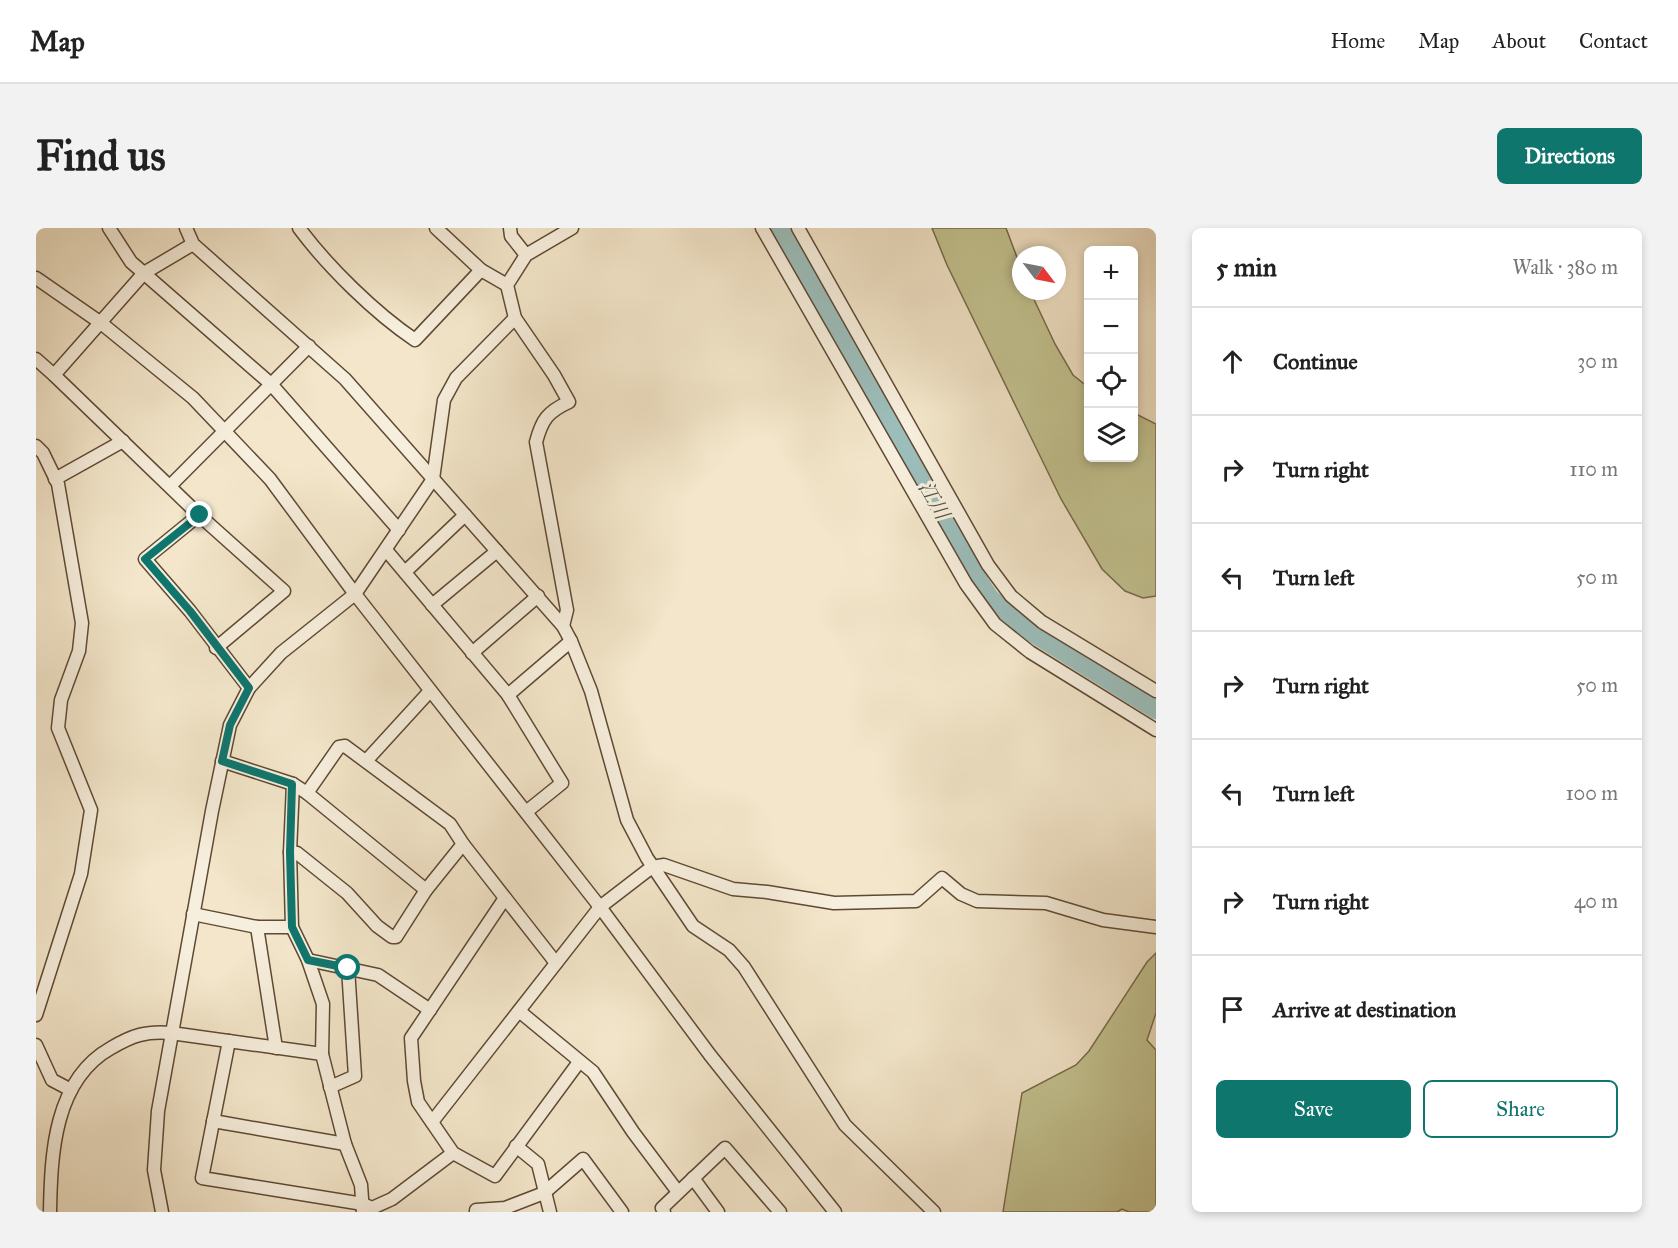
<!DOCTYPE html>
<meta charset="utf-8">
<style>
body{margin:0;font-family:"IM FELL Great Primer","Noto Serif JP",serif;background:#f2f2f2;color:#222}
.controls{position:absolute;right:18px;top:18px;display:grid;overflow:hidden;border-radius:9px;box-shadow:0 3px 9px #0003}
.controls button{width:54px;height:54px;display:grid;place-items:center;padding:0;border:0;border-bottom:2px solid #e0e0e0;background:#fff;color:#222;font:30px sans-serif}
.compass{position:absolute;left:976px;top:18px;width:54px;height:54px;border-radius:50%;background:#fff;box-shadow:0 3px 9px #0003;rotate:122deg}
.stop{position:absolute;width:18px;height:18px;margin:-14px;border:4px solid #0f766e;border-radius:50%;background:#fff}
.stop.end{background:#0f766e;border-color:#fff;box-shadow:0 2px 6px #0008}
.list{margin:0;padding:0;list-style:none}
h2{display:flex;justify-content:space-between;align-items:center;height:78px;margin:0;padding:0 24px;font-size:26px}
h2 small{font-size:20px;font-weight:400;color:#767676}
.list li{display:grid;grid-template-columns:39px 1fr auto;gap:18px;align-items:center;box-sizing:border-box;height:108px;padding:0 24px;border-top:2px solid #e0e0e0}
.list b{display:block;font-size:22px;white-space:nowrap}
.list em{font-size:20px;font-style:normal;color:#767676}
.actions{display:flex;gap:12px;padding:18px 24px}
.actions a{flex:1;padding:14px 0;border:2px solid #0f766e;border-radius:9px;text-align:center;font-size:21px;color:#0f766e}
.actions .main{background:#0f766e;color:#fff}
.icon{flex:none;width:33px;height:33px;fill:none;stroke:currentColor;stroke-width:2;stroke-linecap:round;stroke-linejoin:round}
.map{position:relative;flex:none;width:1120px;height:984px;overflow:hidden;border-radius:9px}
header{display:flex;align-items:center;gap:36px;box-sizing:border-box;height:84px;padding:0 30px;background:#fff;border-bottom:2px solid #e0e0e0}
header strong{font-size:28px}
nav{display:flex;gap:33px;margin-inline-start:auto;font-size:21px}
.intro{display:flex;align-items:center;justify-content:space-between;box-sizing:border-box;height:144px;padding:0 36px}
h1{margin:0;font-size:42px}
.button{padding:15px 27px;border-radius:9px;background:#0f766e;color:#fff;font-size:21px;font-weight:700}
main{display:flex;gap:36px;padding:0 36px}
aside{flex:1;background:#fff;border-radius:9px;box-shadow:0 3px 9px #0003}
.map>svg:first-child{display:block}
.green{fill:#c3c391;stroke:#786c4a;stroke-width:1.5}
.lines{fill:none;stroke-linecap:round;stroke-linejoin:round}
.river{stroke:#9cbebb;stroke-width:20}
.minor-casing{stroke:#5f4935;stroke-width:15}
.minor{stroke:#f7efdd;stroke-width:12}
.route{stroke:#0f766e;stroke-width:8}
.labels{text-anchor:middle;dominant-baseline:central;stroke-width:6;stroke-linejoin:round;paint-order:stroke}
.water-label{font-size:20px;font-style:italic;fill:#545043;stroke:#f7efdd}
</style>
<header>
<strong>Map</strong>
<nav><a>Home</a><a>Map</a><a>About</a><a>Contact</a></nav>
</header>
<div class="intro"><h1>Find us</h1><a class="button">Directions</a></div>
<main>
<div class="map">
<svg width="1120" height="984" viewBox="0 0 1120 984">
<rect width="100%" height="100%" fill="#f3e6ca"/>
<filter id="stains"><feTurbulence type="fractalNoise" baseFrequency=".00333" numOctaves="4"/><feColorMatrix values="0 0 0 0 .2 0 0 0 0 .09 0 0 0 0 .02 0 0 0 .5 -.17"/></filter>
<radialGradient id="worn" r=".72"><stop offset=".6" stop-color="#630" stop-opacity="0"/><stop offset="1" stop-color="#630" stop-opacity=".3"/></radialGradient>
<g class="green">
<path d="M896 0H970L985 40V63H994L1019 116 1037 147 1052 159V230H1098V185L1120 196V368L1107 370 1089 363 1066 341 1025 271 911 37Z"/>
<path d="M1120 725V785L1111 812 1120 822V984H1093L1086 981 1081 984H967L986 865 1040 837 1053 823 1111 734Z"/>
</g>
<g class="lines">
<path class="river" d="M743 0 941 351 953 370 982 395 1120 481"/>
<defs>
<g id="minor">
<path d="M73 0 95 34 235 156 363 302"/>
<path d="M150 0 157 16 309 151 527 398 535 413 555 463 591 592 611 630 657 698 693 722 708 739 809 897 898 984"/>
<path d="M263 0C292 39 339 85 379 112L445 42"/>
<path d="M400 0 445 42 471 57"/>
<path d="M474 0 475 8 490 27"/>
<path d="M726 0 930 356 959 396 994 424 1120 502"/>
<path d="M762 0 952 337 975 368 1006 394 1120 463"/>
<path d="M157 16 108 45 18 147 163 287 248 363 180 420"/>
<path d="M0 50 65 95 157 170 234 251 319 366 564 679 674 827 799 984"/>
<path d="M0 131 18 147"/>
<path d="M0 218 7 225 22 256 46 395 43 423 25 472 22 500 55 582 45 646 0 787"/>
<path d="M19 251 87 213"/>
<path d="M134 258 273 118"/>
<path d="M163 287 109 331 154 383 213 460"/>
<path d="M350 322 472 467 526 555 490 584"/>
<path d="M369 344 429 287"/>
<path d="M396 377 461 323"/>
<path d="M527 398 531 382 500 214C506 192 511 184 533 174L518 147 479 90 471 57 490 27 536 0"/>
<path d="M436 425 502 368"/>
<path d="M472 467 535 413"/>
<path d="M186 533 257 556 271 565 390 662"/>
<path d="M330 533 394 463"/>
<path d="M257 556 254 624 256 699 272 732 287 776 286 826 309 916 325 957 327 984"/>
<path d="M271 565 303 519 309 518 414 596 427 616 520 735"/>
<path d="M254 624 261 625 311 665 341 698 356 709H360L390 662 427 616"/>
<path d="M469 670 375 810 378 853 382 874 417 925 459 948 543 834"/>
<path d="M157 686 221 699H256"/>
<path d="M221 699 240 820"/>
<path d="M272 732 342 747 394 782"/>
<path d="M483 783 557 844 597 904 642 964"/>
<path d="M193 813 166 950 327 976 336 980 356 971 417 925"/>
<path d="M0 817 16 852 35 862"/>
<path d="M294 859 319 848 312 740"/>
<path d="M177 893 309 916"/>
<path d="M396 894 564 679 616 639 628 637 697 661 731 664 798 675 880 673 906 650 925 666 941 673 1010 675 1067 692 1120 699"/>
<path d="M480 918 502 936 514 984"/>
<path d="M657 950 682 984"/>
<path d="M14 984C15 926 18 852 75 820 97 807 110 803 135 805L286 826"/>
<path d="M126 984 118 942 122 883 176 583 194 497 213 460 245 425 319 366 397 251 408 172 420 150 479 90"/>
<path d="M440 984V982L469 980 508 965 547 931 586 984"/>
<path d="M628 984 626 980 689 920 744 984"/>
</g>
</defs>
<use href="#minor" class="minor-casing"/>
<use href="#minor" class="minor"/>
</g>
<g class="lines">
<path class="route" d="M164 287 109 331 154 383 213 460 194 497 186 533 256 556 254 624 256 699 272 732 312 740"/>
</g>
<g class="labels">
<g class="water-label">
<text transform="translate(898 272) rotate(60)">江川</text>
</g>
</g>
<rect width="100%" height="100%" filter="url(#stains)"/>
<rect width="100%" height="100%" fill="url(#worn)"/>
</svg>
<div class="controls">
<button>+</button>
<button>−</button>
<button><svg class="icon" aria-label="locate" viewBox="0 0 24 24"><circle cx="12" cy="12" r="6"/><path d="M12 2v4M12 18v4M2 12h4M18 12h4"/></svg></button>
<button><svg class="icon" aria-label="layers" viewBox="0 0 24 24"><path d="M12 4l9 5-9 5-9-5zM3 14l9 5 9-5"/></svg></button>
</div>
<svg class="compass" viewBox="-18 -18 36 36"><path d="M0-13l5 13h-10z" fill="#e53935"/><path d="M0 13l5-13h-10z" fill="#767676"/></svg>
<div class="stop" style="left:312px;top:740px"></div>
<div class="stop end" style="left:164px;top:287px"></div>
</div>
<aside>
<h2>5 min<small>Walk · 380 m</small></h2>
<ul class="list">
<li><svg class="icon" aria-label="ahead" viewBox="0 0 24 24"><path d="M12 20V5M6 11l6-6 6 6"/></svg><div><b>Continue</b></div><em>30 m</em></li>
<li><svg class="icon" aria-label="right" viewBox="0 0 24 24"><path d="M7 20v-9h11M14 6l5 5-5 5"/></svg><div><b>Turn right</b></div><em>110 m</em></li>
<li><svg class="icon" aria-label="left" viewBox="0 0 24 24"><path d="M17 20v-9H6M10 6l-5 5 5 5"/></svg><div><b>Turn left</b></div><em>50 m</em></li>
<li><svg class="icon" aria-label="right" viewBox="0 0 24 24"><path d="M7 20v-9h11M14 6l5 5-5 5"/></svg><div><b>Turn right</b></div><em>50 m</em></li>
<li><svg class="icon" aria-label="left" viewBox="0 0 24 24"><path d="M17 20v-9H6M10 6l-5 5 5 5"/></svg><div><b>Turn left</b></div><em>100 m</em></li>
<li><svg class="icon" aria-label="right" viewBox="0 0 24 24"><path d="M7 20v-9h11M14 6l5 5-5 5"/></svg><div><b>Turn right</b></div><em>40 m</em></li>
<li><svg class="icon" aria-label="arrive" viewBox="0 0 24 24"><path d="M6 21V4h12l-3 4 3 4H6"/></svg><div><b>Arrive at destination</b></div></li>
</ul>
<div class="actions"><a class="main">Save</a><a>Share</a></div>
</aside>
</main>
